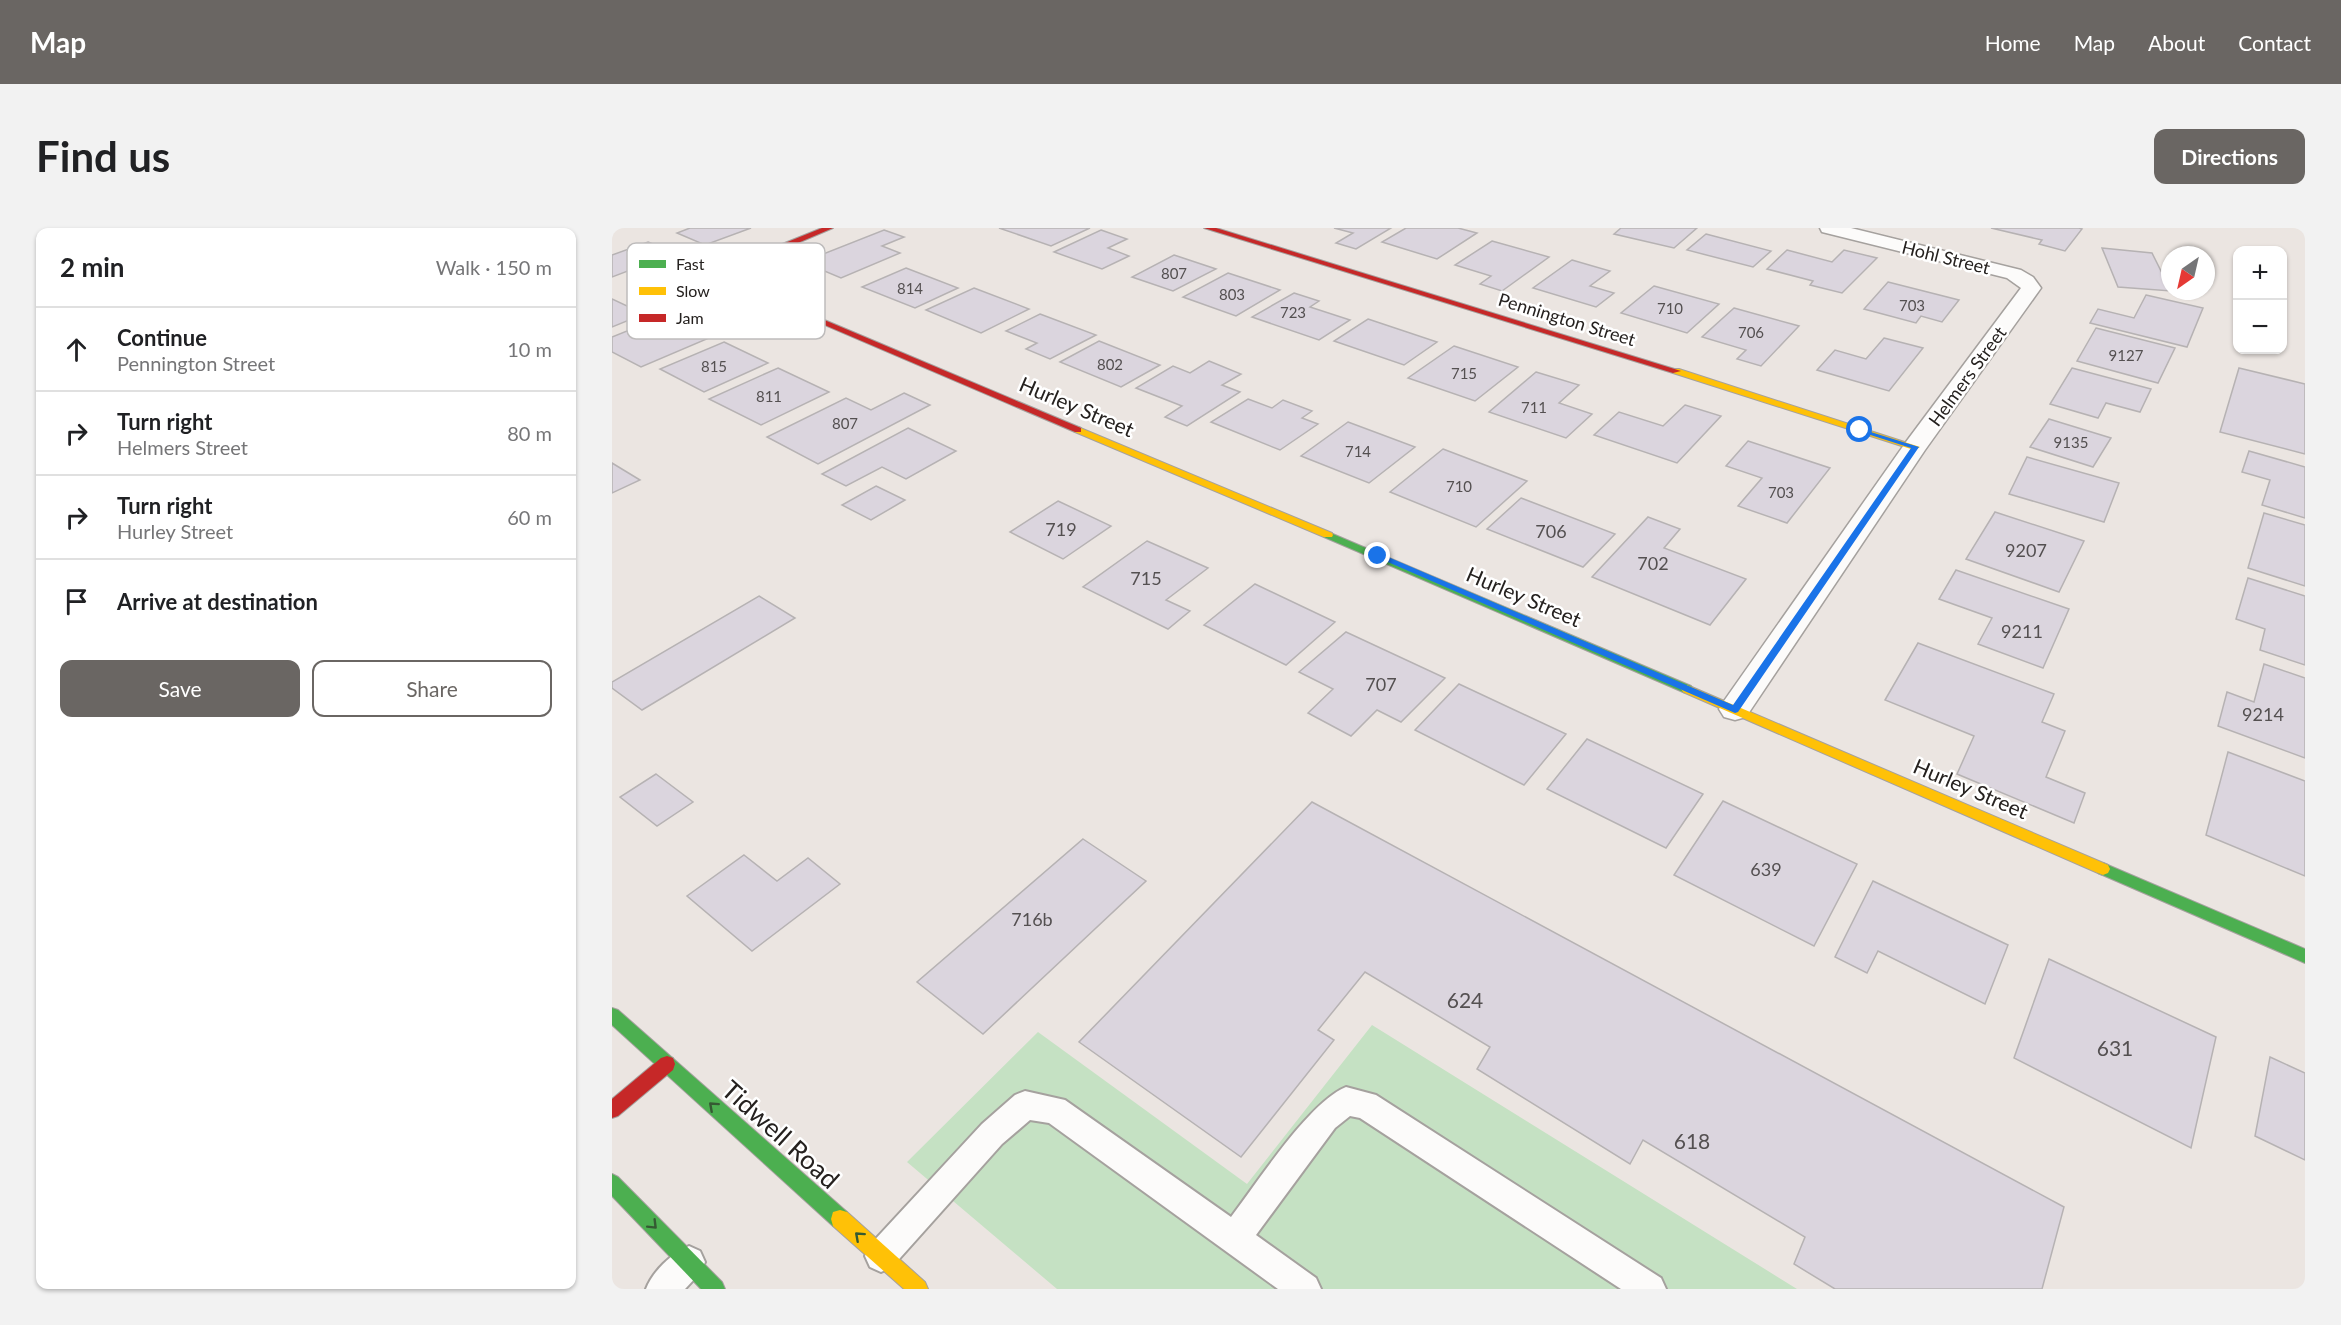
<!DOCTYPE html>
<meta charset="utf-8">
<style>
body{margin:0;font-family:Lato,sans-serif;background:#f2f2f2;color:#202124}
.controls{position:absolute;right:18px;top:18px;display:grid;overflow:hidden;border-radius:12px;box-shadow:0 2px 4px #0004}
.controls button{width:54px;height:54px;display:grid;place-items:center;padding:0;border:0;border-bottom:2px solid #e0e0e0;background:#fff;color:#202124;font:30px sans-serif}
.compass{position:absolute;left:1549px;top:18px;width:54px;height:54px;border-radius:50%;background:#fff;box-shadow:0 2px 4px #0004;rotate:214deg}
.stop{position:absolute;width:18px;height:18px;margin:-14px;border:4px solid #1a73e8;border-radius:50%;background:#fff}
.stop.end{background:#1a73e8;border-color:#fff;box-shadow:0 2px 6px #0008}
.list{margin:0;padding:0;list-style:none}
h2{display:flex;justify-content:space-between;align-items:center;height:78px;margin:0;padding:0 24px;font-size:26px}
h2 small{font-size:20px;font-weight:400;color:#757577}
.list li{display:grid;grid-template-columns:39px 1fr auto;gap:18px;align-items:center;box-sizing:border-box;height:84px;padding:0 24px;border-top:2px solid #e0e0e0}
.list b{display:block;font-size:22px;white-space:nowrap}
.list p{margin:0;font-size:20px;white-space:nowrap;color:#757577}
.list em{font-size:20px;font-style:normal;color:#757577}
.actions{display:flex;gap:12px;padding:18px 24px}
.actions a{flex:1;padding:14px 0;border:2px solid #6a6663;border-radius:12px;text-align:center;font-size:21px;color:#6a6663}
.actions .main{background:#6a6663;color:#fff}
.icon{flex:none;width:33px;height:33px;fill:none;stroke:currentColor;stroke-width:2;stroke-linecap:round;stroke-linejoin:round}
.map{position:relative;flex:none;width:1693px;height:1061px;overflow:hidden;border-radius:12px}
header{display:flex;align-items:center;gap:36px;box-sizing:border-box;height:84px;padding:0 30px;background:#6a6663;color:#fff}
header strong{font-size:28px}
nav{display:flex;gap:33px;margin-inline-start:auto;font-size:21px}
.intro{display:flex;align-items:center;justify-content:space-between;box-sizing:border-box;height:144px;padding:0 36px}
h1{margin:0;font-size:42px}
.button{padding:15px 27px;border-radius:12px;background:#6a6663;color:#fff;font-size:21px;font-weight:700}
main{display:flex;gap:36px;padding:0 36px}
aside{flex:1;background:#fff;border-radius:12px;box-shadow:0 2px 4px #0004}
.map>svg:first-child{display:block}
.green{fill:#c5e1c3}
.building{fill:#dbd5de;stroke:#b6b2b3;stroke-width:1.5}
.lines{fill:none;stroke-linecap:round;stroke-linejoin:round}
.lane-casing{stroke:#a5a19e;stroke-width:4}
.street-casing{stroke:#a5a19e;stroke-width:3}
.fast-casing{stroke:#a5a19e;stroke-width:2}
.slow-casing{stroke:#a5a19e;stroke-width:2}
.jam-casing{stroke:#a5a19e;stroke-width:2}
.lane{fill:#fcfbfa;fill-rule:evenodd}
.street{fill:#fcfbfa;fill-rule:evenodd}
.fast{fill:#4caf50;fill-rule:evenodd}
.slow{fill:#ffc107;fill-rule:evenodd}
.jam{fill:#c62828;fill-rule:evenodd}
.oneway{stroke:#355a33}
.route{fill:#1a73e8}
.labels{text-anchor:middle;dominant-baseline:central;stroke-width:5;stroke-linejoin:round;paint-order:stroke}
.far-number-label{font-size:15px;fill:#545051}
.far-street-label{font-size:18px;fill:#25211f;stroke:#fff}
.number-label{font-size:18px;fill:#545051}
.street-label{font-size:21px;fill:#25211f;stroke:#fff}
.near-number-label{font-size:21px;fill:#545051}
.near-street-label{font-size:26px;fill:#25211f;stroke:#fff}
.key{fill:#fff;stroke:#bebcbc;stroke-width:1.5}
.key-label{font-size:16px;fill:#25211f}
</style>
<header>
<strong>Map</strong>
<nav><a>Home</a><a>Map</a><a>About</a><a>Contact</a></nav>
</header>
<div class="intro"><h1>Find us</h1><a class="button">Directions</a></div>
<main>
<aside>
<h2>2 min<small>Walk · 150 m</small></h2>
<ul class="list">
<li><svg class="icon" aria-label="ahead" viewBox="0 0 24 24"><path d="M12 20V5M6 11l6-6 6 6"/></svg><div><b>Continue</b><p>Pennington Street</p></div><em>10 m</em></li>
<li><svg class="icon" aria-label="right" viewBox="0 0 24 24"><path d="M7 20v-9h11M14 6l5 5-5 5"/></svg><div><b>Turn right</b><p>Helmers Street</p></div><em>80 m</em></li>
<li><svg class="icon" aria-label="right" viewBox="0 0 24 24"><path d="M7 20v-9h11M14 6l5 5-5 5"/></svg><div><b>Turn right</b><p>Hurley Street</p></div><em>60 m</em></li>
<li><svg class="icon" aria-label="arrive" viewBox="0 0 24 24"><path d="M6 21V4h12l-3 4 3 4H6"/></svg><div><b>Arrive at destination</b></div></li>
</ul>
<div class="actions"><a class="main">Save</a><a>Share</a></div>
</aside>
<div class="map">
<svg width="1693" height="1061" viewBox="0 0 1693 1061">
<rect width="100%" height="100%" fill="#ebe5e1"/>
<path class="green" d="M760 797 1185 1061H445L295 934 426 804 635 956Z"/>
<g class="building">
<path d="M78 0H139L93 17 65 5Z"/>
<path d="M387 0H478L439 18Z"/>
<path d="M722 0H779L744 21 724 15 741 5Z"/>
<path d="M794 0H846L865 5 825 31 770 14Z"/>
<path d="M1009 0H1085L1062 20 1002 6Z"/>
<path d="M1379 0H1467L1470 1 1453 23 1427 16 1430 12Z"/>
<path d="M272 2 292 9 270 18 288 25 229 50 191 34Z"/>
<path d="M489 2 515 11 496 20 517 28 490 41 442 24Z"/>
<path d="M1094 6 1159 23 1141 39 1075 22Z"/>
<path d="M880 13 937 29 890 63 868 56 879 48 843 37Z"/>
<path d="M36 14 63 25 0 49V27Z"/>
<path d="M1490 20 1540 25 1559 63 1506 59Z"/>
<path d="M1175 22 1220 34 1232 22 1265 30 1230 65 1198 57 1201 53 1155 41Z"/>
<path d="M562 27 604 41 561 63 520 49Z"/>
<path d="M960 32 998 43 978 58 1002 65 984 79 921 60Z"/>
<path d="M294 40 346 60 303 80 250 59Z"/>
<path d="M616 45 668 62 624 88 571 69Z"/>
<path d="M1276 54 1347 72 1330 94 1309 88 1304 95 1252 81Z"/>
<path d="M1042 58 1107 76 1075 105 1009 85Z"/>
<path d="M362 60 417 81 369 105 314 82Z"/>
<path d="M682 65 707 73 698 79 738 92 707 112 640 89Z"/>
<path d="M1534 67 1591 80 1575 119 1478 95 1486 81 1522 90Z"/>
<path d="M0 71 32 86 0 99Z"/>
<path d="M1122 80 1187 98 1149 138 1125 131 1134 122 1090 109Z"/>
<path d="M428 86 484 107 438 131 414 121 425 115 394 103Z"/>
<path d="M52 88 97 110 29 139 0 124V109Z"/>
<path d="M756 91 825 114 792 137 722 113Z"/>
<path d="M1484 100 1563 120 1546 155 1465 133Z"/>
<path d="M1272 110 1311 120 1277 163 1205 142 1223 122 1254 131Z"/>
<path d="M487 113 548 137 509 159 448 134Z"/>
<path d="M112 114 156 135 92 164 48 141Z"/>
<path d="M842 118 906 139 863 173 796 150Z"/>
<path d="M597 133 629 146 610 157 628 164 575 198 553 189 570 178 524 160 561 138 578 145Z"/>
<path d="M166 140 217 164 149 197 97 171Z"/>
<path d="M1460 140 1539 161 1528 184 1494 175 1486 190 1438 176Z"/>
<path d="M1627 140 1693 156V226L1608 204Z"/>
<path d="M924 144 967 157 947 175 980 186 954 210 877 184Z"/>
<path d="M292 165 318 177 206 236 155 209 234 170 259 182Z"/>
<path d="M636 171 660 180 671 172 700 183 690 190 706 196 668 222 599 194Z"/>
<path d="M1073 177 1109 188 1065 235 982 207 1007 184 1051 198Z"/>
<path d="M1437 191 1499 210 1481 239 1418 219Z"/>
<path d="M736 194 803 219 757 255 689 228Z"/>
<path d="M296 200 344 223 294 251 270 239 234 258 210 246Z"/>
<path d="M1136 213 1218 240 1175 295 1126 278 1150 250 1114 238Z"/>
<path d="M831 221 915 253 864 299 778 264Z"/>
<path d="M1637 223 1693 239V290L1650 277 1658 252 1630 244Z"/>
<path d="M1415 229 1507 255 1492 294 1397 266Z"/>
<path d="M0 235 28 252 0 265Z"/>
<path d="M264 258 293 272 259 292 230 277Z"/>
<path d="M909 270 1003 306 971 339 875 301Z"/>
<path d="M446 273 499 298 451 331 398 304Z"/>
<path d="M1383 284 1472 313 1447 364 1354 331Z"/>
<path d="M1652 285 1693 297V358L1636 340Z"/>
<path d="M1036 289 1068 301 1052 320 1134 351 1098 397 980 349Z"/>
<path d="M535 313 596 340 554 372 578 383 556 401 471 359Z"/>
<path d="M1344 342 1457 381 1431 440 1366 416 1380 390 1327 371Z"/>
<path d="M1636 350 1693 368V437L1648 422 1653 401 1624 391Z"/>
<path d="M643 356 723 394 674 437 592 397Z"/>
<path d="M147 368 183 390 30 482 0 460V454Z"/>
<path d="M734 404 833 450 789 494 765 482 739 508 696 485 721 461 687 444Z"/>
<path d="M1306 415 1442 466 1430 494 1453 503 1434 549 1473 565 1462 595 1345 546 1362 508 1273 472Z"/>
<path d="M1652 436 1693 450V530L1606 498 1615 464 1642 474Z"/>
<path d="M847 456 954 506 912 557 803 502Z"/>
<path d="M975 511 1091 566 1054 620 935 561Z"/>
<path d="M1616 524 1693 553V648L1594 607Z"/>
<path d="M44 546 81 574 45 598 8 569Z"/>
<path d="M1111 573 1245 636 1202 718 1062 647Z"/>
<path d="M700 574 1452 979 1430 1061H1223L1182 1036 1193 1009 1031 912 1018 936 865 841 878 819 753 744 706 802 722 812 629 929 467 814Z"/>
<path d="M471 611 534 653 371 806 305 754Z"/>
<path d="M132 627 165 653 196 630 228 656 140 723 75 668Z"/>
<path d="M1261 653 1396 717 1373 776 1266 723 1255 745 1223 729Z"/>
<path d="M1437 731 1604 809 1579 920 1402 830Z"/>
<path d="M1658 829 1693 845V932L1643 908Z"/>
</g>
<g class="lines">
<defs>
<g id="lane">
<path d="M734 859 764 867 1049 1050 1054 1061H1009L748 890 738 888 723 900 644 1007 704 1050 709 1061H666L437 895 418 892 390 916 280 1039 269 1044 258 1039 253 1028 258 1017 370 896 403 867 413 863 453 872 619 989C645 955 697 874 734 859Z"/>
<path d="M77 1018 88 1023 93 1034 88 1045 73 1061H34C41 1043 59 1026 77 1018Z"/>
</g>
<path id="street" d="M1208 0H1239L1409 42 1421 49 1429 60 1313 222 1134 489 1123 492 1112 489 1107 481 1112 473 1294 214 1409 60 1395 50 1210 4Z"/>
<g id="fast">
<path d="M716 304 1079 458 1081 461 1075 465 1071 464 712 309V305Z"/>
<path d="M1491 635 1693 721V735L1486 645 1484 641 1486 637Z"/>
<path d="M0 780 6 782 235 984 237 991 235 998 228 1000 221 998 0 797Z"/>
<path d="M0 946 6 949 110 1054 113 1061H89L0 968Z"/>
</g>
<g id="slow">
<path d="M1061 141H1067L1308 219 1303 222 1299 221 1061 145Z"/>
<path d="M466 199 720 305 721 307 720 309H712L463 204 461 202Z"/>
<path d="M1075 457 1496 637 1498 641 1496 645 1491 647 1486 645 1071 464 1069 461Z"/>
<path d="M228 982 235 984 313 1054 316 1061H292L221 998 219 991 221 984Z"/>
</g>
<g id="jam">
<path d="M210 0H221L134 37 124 47 127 56 469 200V204H463L119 57 116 47 128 33Z"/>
<path d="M592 0H604L1069 143 1061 145Z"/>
<path d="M55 828 61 830 63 836 61 842 6 888 0 890V871L49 830Z"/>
</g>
</defs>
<use href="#lane" class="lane-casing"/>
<use href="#street" class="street-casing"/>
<use href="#fast" class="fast-casing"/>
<use href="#slow" class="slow-casing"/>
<use href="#jam" class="jam-casing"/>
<use href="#lane" class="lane"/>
<use href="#street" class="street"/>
<use href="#fast" class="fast"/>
<use href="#slow" class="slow"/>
<use href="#jam" class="jam"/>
</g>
<defs><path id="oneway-chevron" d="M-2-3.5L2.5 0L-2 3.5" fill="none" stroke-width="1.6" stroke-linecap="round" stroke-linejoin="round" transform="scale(1.5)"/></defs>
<g class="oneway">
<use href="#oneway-chevron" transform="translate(101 878) rotate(-138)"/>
<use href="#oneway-chevron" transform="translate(41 997) rotate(45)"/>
<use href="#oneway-chevron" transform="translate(247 1008) rotate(-138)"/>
</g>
<path class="route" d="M1246 200 1307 219 1126 484 1123 485 762 328 769 326 1121 477 1299 220 1246 203Z"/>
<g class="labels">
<g class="far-number-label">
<text x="562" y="45">807</text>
<text x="298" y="60">814</text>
<text x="620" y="66">803</text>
<text x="1300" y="77">703</text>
<text x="1058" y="80">710</text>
<text x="681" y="84">723</text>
<text x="1139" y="104">706</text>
<text x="1514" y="127">9127</text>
<text x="498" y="136">802</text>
<text x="102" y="138">815</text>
<text x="852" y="145">715</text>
<text x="157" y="168">811</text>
<text x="922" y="179">711</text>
<text x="233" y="195">807</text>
<text x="1459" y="214">9135</text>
<text x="746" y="223">714</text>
<text x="847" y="258">710</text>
<text x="1169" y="264">703</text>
</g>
<g class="far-street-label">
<text transform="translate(1334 29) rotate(14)">Hohl Street</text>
<text transform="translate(955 91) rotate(17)">Pennington Street</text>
<text transform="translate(1355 148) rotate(-54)">Helmers Street</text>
</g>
<g class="number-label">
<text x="449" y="301">719</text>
<text x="939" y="303">706</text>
<text x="1414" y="322">9207</text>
<text x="1041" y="335">702</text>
<text x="534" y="350">715</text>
<text x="1410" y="403">9211</text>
<text x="769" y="456">707</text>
<text x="1651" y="486">9214</text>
<text x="1154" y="641">639</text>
<text x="420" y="691">716b</text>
</g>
<g class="street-label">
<text transform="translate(465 178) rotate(23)">Hurley Street</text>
<text transform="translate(912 368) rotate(23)">Hurley Street</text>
<text transform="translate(1359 560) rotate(23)">Hurley Street</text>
</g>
<g class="near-number-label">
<text x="853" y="771">624</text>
<text x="1503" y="819">631</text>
<text x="1080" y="912">618</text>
</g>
<g class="near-street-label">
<text transform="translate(169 906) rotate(42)">Tidwell Road</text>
</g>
</g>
<rect x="15" y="15" width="198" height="96" rx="9" class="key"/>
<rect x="27" y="32" width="27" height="8" fill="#4caf50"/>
<rect x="27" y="59" width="27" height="8" fill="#ffc107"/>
<rect x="27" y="86" width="27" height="8" fill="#c62828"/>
<g class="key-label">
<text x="64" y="42">Fast</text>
<text x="64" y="69">Slow</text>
<text x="64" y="96">Jam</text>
</g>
</svg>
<div class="controls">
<button>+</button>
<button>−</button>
</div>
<svg class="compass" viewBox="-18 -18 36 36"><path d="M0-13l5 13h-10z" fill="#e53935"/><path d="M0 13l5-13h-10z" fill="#757577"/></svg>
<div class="stop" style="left:1248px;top:202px"></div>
<div class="stop end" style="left:766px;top:328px"></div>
</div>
</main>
